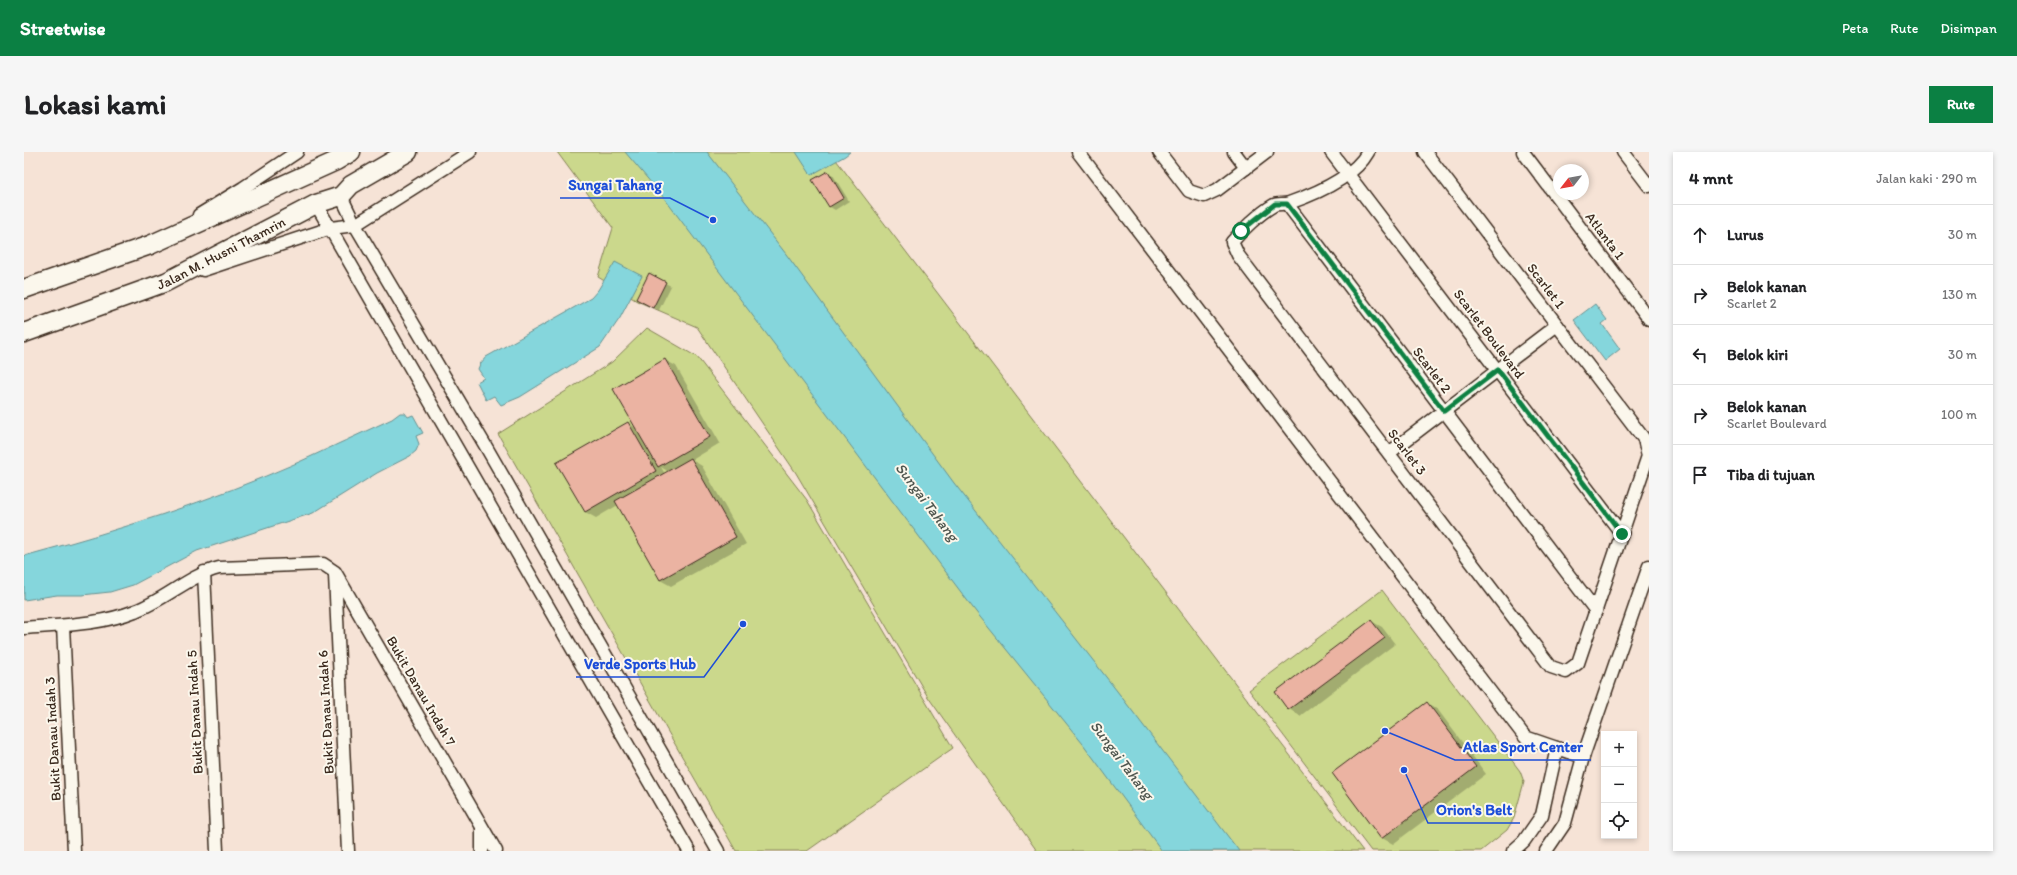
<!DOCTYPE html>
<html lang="id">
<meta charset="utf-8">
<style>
body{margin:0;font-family:Itim,sans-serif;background:#f6f6f6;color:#202124}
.controls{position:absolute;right:12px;bottom:12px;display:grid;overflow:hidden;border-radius:0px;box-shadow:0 2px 6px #0003}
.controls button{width:36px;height:36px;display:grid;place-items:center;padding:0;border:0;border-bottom:1px solid #e0e0e0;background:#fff;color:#202124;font:20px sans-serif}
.compass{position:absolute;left:1529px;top:12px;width:36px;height:36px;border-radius:50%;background:#fff;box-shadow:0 2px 6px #0003;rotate:239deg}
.stop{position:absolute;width:12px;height:12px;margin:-9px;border:3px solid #0b8043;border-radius:50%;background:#fff}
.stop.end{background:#0b8043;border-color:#fff;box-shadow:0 1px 4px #0008}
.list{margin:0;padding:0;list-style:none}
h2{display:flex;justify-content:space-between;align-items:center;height:52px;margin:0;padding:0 16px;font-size:17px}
h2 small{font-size:13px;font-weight:400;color:#757577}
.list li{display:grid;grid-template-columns:26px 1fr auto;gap:12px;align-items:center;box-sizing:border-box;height:60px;padding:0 16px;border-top:1px solid #e0e0e0}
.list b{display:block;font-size:15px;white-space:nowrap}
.list p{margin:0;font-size:13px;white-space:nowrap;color:#757577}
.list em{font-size:13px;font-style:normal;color:#757577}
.icon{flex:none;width:22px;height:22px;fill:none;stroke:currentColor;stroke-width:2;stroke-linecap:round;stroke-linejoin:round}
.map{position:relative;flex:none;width:1625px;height:699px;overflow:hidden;border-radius:0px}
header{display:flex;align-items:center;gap:24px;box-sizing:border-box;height:56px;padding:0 20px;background:#0b8043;color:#fff}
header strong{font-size:19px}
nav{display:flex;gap:22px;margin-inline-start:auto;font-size:14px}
.intro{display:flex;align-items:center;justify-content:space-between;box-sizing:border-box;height:96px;padding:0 24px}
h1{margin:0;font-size:28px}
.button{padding:10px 18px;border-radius:0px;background:#0b8043;color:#fff;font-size:14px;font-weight:700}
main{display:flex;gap:24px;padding:0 24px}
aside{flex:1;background:#fff;border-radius:0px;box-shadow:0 2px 6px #0003}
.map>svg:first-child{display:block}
.green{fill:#cbd88c;stroke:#838155}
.water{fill:#85d6dc;stroke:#679190}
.shadow{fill:#0003;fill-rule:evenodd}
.building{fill:#ebb3a2;stroke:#3b2a1e}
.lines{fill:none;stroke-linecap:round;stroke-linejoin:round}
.minor-casing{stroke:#3b2a1e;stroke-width:15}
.secondary-casing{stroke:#3b2a1e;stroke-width:21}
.minor{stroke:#fbf7ec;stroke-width:12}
.secondary{stroke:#fbf7ec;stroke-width:18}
.route{stroke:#0b8043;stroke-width:5}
.labels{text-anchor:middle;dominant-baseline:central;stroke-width:4;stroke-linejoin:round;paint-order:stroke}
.street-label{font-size:14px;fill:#3b2a1e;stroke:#fbf7ec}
.water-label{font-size:15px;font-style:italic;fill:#4e554e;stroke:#fbf7ec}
.leader{fill:none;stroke:#1d4ed8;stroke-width:1.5}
.callout-dot{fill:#1d4ed8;stroke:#fbf7ec;stroke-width:1.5}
.callout-label{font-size:15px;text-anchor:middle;font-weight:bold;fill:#1d4ed8;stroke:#fbf7ec;stroke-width:4;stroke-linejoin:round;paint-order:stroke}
</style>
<header>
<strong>Streetwise</strong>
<nav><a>Peta</a><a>Rute</a><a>Disimpan</a></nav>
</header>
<div class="intro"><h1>Lokasi kami</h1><a class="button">Rute</a></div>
<main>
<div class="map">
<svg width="1625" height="699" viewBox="0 0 1625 699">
<rect width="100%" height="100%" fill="#f6e3d6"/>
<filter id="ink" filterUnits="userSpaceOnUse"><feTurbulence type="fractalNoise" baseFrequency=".025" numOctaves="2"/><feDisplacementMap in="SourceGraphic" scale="8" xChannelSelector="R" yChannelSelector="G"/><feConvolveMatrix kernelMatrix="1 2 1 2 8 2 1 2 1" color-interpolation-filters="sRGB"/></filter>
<g filter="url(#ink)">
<g class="green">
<path d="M533 0H806L1339 699H1013L904 545 772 321 673 175 613 149 574 125 589 76Z"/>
<path d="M623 176 673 205 783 348 929 596 783 699H712L474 282 588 210Z"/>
<path d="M1358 438 1496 619 1500 630 1490 666 1483 678 1457 699H1347L1225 538Z"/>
</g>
<g class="water">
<path d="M601 0H683L762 102 930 331 1093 539 1215 699H1138L1059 592 952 460 640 46Z"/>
<path d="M772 0H826L821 4 787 23Z"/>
<path d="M591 110 618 124 596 166 576 195 496 245 477 253 470 244 462 248 453 230 460 226 454 217 456 212 462 205 567 146 574 138Z"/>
<path d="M1571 152 1583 168 1578 172 1596 197 1581 209 1550 168Z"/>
<path d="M376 261H381L384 265 389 263 399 281 392 284 395 292 392 299 386 304 353 321 289 361 173 399 109 433 86 440 58 443H33L0 448V404C93 379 186 349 275 310 306 296 337 281 368 267Z"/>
</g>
<g class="shadow">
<path d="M804 20 809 23 825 49 811 58 806 55Z"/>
<path d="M641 131 647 134 635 158 619 150Z"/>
<path d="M641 208 652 214 696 291 668 308 678 314 722 392 647 434 636 428 594 353 572 366 561 360 604 271 612 276ZM637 315 645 320 641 322Z"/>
<path d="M1347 469 1358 475 1371 492 1276 564 1265 557 1252 540Z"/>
<path d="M1403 551 1414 558 1462 622 1369 692 1358 686Z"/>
</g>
<g class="building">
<path d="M804 19 820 46 805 55 788 28Z"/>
<path d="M625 121 642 130 629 156 612 147Z"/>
<path d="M641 207 686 285 634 315 589 237Z"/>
<path d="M604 270 632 319 561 360 532 311Z"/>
<path d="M667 306 712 385 636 428 591 349Z"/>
<path d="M1347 468 1361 486 1264 558 1251 540Z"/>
<path d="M1403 550 1452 615 1357 687 1308 621Z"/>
</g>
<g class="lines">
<defs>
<g id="minor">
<path d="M1054 0 1501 585 1559 605 1625 414"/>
<path d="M1135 0 1165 39 1180 44 1193 38 1243 0"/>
<path d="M1210 0 1222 16"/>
<path d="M1307 0 1598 382"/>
<path d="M1344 0C1330 25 1291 42 1265 51 1260 53 1254 51 1250 53 1236 61 1218 78 1208 90L1214 103 1527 515 1542 520 1554 511 1624 304 1620 287 1401 0"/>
<path d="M1499 0 1625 167"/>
<path d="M1599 0 1625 34"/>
<path d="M317 44 331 73 461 293 694 699"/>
<path d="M292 52 665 699"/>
<path d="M1263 52 1572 459"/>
<path d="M175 63 219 36 273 0"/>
<path d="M179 118 307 76 331 73 446 0"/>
<path d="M1365 301 1533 173"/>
<path d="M180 420 193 699"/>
<path d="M311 423 324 699"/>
<path d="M39 474 50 699"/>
<path d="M0 476C37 473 76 473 111 459 141 448 164 424 195 416L299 412 311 420 472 699"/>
<path d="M458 676V699"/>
<path d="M1489 699 1500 689 1518 663 1533 596"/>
<path d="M1522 699 1541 671 1559 605"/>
</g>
<g id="secondary">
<path d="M0 137 126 93 312 9 327 0"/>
<path id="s1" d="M0 181 142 130 292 52 317 44 327 33 384 0"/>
</g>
</defs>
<use href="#minor" class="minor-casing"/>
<use href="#secondary" class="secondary-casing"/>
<use href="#minor" class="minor"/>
<use href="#secondary" class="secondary"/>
</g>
</g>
<g class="lines" filter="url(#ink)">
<path class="route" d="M1217 79 1251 52H1263L1420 259 1474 218 1598 382"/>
</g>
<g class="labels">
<g class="street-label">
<text transform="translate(1581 84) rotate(53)">Atlanta 1</text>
<text stroke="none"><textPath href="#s1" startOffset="213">Jalan M. Husni Thamrin</textPath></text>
<text transform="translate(1522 134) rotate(53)">Scarlet 1</text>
<text transform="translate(1465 182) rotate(53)">Scarlet Boulevard</text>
<text transform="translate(1408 218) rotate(53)">Scarlet 2</text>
<text transform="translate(1383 300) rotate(53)">Scarlet 3</text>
<text transform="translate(397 539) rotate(60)">Bukit Danau Indah 7</text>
<text transform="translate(171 560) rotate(-93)">Bukit Danau Indah 5</text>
<text transform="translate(302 560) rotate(-93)">Bukit Danau Indah 6</text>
<text transform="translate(29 587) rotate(-93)">Bukit Danau Indah 3</text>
</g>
<g class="water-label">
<text transform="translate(903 350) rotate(53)">Sungai Tahang</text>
<text transform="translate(1098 608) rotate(53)">Sungai Tahang</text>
</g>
</g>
<path class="leader" d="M689 68L646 46H536M719 472L680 525H552M1361 579L1431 608H1567M1380 618L1404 671H1496"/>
<g class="callout-dot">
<circle cx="689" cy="68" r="4"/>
<circle cx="719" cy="472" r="4"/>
<circle cx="1361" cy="579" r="4"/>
<circle cx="1380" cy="618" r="4"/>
</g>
<g class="callout-label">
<text x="591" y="38">Sungai Tahang</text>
<text x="616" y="517">Verde Sports Hub</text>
<text x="1499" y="600">Atlas Sport Center</text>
<text x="1450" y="663">Orion's Belt</text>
</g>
</svg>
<div class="controls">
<button>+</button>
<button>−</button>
<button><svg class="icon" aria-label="locate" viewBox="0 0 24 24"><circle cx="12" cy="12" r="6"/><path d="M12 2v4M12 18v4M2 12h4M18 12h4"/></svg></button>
</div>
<svg class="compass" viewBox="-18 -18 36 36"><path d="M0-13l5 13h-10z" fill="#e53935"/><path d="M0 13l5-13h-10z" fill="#757577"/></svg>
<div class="stop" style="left:1217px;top:79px"></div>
<div class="stop end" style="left:1598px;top:382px"></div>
</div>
<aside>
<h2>4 mnt<small>Jalan kaki · 290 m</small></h2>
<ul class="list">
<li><svg class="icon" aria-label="ahead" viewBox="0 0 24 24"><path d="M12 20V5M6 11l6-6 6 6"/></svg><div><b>Lurus</b></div><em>30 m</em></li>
<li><svg class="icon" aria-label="right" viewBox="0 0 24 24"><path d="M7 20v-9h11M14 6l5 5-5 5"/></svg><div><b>Belok kanan</b><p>Scarlet 2</p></div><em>130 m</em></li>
<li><svg class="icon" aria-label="left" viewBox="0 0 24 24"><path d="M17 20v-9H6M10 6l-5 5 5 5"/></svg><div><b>Belok kiri</b></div><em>30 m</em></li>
<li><svg class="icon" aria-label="right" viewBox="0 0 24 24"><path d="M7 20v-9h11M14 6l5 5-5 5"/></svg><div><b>Belok kanan</b><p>Scarlet Boulevard</p></div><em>100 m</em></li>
<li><svg class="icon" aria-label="arrive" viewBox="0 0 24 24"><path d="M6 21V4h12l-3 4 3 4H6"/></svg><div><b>Tiba di tujuan</b></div></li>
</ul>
</aside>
</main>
